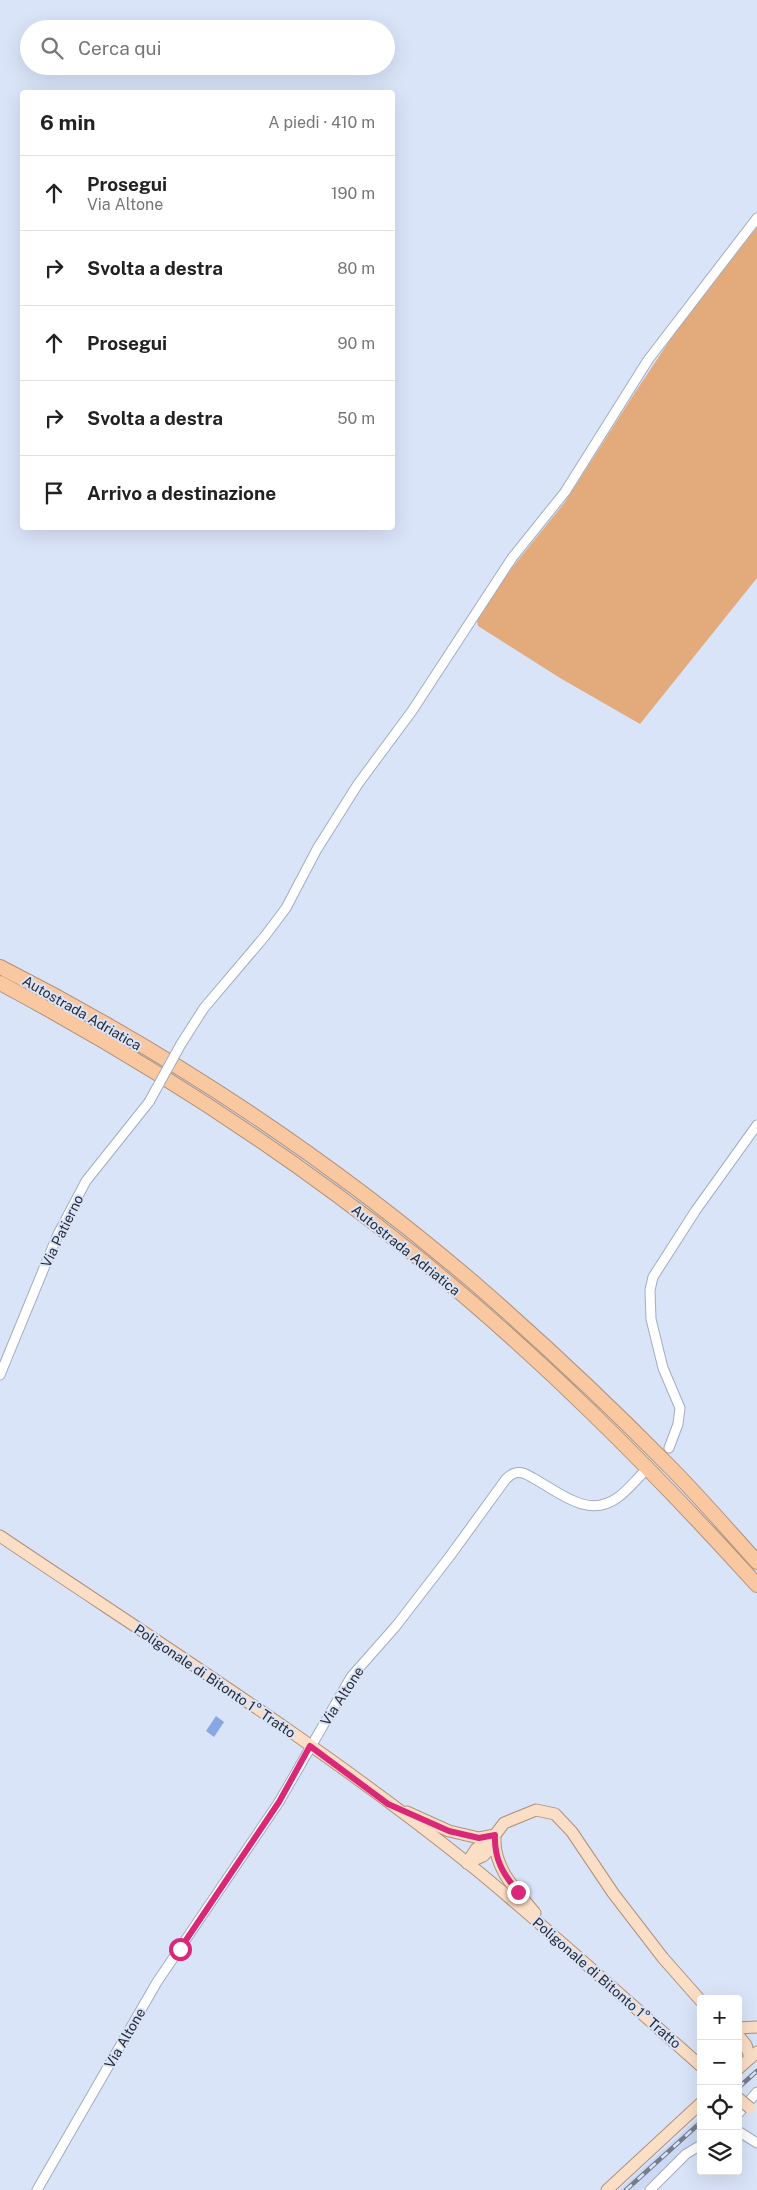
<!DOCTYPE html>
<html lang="it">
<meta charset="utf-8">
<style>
body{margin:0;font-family:"Public Sans",sans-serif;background:#f6f6f6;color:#222}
.controls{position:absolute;right:15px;bottom:15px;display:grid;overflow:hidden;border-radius:5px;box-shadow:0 5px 20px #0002}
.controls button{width:45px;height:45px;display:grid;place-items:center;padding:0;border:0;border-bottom:1px solid #e0e0e0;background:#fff;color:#222;font:25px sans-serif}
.stop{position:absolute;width:15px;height:15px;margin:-11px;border:4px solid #db2777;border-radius:50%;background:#fff}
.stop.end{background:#db2777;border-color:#fff;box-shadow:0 1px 5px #0008}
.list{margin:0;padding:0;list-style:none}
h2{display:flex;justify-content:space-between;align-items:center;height:65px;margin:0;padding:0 20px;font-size:21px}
h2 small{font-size:16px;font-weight:400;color:#767676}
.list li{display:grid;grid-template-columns:32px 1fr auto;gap:15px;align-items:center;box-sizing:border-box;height:75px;padding:0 20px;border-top:1px solid #e0e0e0}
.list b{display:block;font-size:19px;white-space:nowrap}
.list p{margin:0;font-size:16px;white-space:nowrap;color:#767676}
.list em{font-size:16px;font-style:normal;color:#767676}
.icon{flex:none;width:28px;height:28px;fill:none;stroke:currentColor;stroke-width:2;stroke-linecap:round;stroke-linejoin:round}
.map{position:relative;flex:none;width:757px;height:2190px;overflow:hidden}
.search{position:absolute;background:#fff;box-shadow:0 5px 20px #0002;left:20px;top:20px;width:375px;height:55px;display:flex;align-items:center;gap:12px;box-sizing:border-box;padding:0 18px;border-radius:28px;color:#767676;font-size:19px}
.panel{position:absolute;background:#fff;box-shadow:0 5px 20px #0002;left:20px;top:90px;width:375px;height:440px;border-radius:5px}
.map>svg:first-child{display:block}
.built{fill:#ccd9f4}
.green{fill:#e3ab7c}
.water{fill:#89a6e5}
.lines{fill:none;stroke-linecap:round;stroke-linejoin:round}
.minor-casing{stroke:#a2acc0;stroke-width:11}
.major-casing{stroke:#b0917a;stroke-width:13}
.highway-casing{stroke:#b0917a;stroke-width:16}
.minor{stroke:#fff;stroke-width:9}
.major{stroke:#fbdec6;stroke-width:11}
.highway{stroke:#f9c8a0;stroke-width:14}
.rail-casing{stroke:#767c8a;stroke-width:4.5}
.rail{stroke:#dae4f9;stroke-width:2.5;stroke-dasharray:8;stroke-linecap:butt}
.minor-bridge-casing{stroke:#a2acc0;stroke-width:11;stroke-linecap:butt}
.major-bridge-casing{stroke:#b0917a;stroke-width:13;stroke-linecap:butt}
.minor-bridge{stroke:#fff;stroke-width:9}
.major-bridge{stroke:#fbdec6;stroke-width:11}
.route{stroke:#db2777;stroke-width:6}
.labels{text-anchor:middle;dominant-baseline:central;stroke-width:4;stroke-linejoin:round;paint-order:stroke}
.street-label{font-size:14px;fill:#272a32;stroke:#dae4f9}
</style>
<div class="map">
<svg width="757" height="2190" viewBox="0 0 757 2190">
<rect width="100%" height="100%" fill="#dae4f9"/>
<path class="built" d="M701 2115V2137L641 2190H619Z"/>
<path class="green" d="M757 227V578L640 724 560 678 478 626 476 617 507 574 565 502 634 394 678 328Z"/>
<path class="water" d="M216 1716 224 1722 214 1737 206 1731Z"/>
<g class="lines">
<defs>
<g id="minor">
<path d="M181 1044 204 1008 265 936 286 908 317 849 358 784 412 711 512 558 565 492 648 360 757 218"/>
<path d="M0 1375 58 1234 86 1181 149 1102"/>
<path d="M669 1448 678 1424 680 1408 663 1368 651 1319 650 1290 653 1277 696 1210 757 1125"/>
<path d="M738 2114 757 2092"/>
<path d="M738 2131 757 2143"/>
<path d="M37 2190 157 1982 279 1802 351 1677 396 1626 450 1556 506 1479C508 1477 512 1474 515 1473 522 1471 528 1475 533 1478 559 1492 588 1519 617 1498 626 1492 634 1482 642 1474"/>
<path d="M650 2190 686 2154 701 2145"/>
</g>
<g id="major">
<path d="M0 1536C160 1644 324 1747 474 1868 552 1932 626 2000 701 2066"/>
<path d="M407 1812 449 1831 479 1838 495 1835"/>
<path d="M495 1839C494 1869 517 1891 535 1913"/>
<path d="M467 1863 483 1856 491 1848 495 1835 504 1823 536 1810 555 1814 572 1832 613 1893 663 1958 701 2001"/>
<path d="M467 1863 476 1849 492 1838"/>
<path d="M738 2028 757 2027"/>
<path d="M738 2035 746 2045 750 2058"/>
<path d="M738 2069 757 2052"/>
<path d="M607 2190 701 2103"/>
</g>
<g id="highway">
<path d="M0 967C171 1054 335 1163 480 1288 545 1345 608 1404 668 1465 699 1496 728 1530 757 1562"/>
<path d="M0 983C146 1061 287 1152 416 1256 540 1356 651 1468 757 1585"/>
</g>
</defs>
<use href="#minor" class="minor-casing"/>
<use href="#major" class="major-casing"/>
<use href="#highway" class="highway-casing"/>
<use href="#minor" class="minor"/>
<use href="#major" class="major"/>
<use href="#highway" class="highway"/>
<defs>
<g id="rail">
<path d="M738 2088 757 2071"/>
<path d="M626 2190 701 2122"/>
</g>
</defs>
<use href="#rail" class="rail-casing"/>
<use href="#rail" class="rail"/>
<defs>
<path id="minor-bridge" d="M149 1102 181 1044"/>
<path id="major-bridge" d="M738 2098 750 2108"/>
</defs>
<use href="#minor-bridge" class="minor-bridge-casing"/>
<use href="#major-bridge" class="major-bridge-casing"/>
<use href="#minor-bridge" class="minor-bridge"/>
<use href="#major-bridge" class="major-bridge"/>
</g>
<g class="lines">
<path class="route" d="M180 1949 279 1802 310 1746 388 1804 449 1831 479 1838 495 1835C494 1859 503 1874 518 1892"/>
</g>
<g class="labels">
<g class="street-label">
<text transform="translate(82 1013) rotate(30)">Autostrada Adriatica</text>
<text transform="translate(62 1231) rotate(-64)">Via Patierno</text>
<text transform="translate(406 1250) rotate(39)">Autostrada Adriatica</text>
<text transform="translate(215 1681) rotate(34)">Poligonale di Bitonto 1° Tratto</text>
<text transform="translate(342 1696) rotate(-57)">Via Altone</text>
<text transform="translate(607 1983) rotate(41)">Poligonale di Bitonto 1° Tratto</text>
<text transform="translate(125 2038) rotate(-60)">Via Altone</text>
</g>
</g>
</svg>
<div class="controls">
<button>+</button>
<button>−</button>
<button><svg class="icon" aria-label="locate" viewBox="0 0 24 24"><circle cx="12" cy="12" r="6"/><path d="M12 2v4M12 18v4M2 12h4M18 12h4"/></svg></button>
<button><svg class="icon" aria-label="layers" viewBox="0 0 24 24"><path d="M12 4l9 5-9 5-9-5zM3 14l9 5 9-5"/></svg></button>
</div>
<div class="stop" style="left:180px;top:1949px"></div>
<div class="stop end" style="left:518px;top:1892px"></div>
<div class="search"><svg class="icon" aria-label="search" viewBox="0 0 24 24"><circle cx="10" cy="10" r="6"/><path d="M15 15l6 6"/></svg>Cerca qui</div>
<section class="panel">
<h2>6 min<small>A piedi · 410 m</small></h2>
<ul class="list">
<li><svg class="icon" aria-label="ahead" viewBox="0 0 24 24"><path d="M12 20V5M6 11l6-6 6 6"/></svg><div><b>Prosegui</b><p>Via Altone</p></div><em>190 m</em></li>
<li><svg class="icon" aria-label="right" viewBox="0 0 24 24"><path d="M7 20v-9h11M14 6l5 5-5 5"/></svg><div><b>Svolta a destra</b></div><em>80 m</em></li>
<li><svg class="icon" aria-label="ahead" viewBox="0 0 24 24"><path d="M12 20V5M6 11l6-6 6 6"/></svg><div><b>Prosegui</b></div><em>90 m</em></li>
<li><svg class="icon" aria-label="right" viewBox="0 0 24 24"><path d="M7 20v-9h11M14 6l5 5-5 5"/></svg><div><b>Svolta a destra</b></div><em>50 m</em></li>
<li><svg class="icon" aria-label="arrive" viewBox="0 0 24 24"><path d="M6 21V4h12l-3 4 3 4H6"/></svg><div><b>Arrivo a destinazione</b></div></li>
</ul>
</section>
</div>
